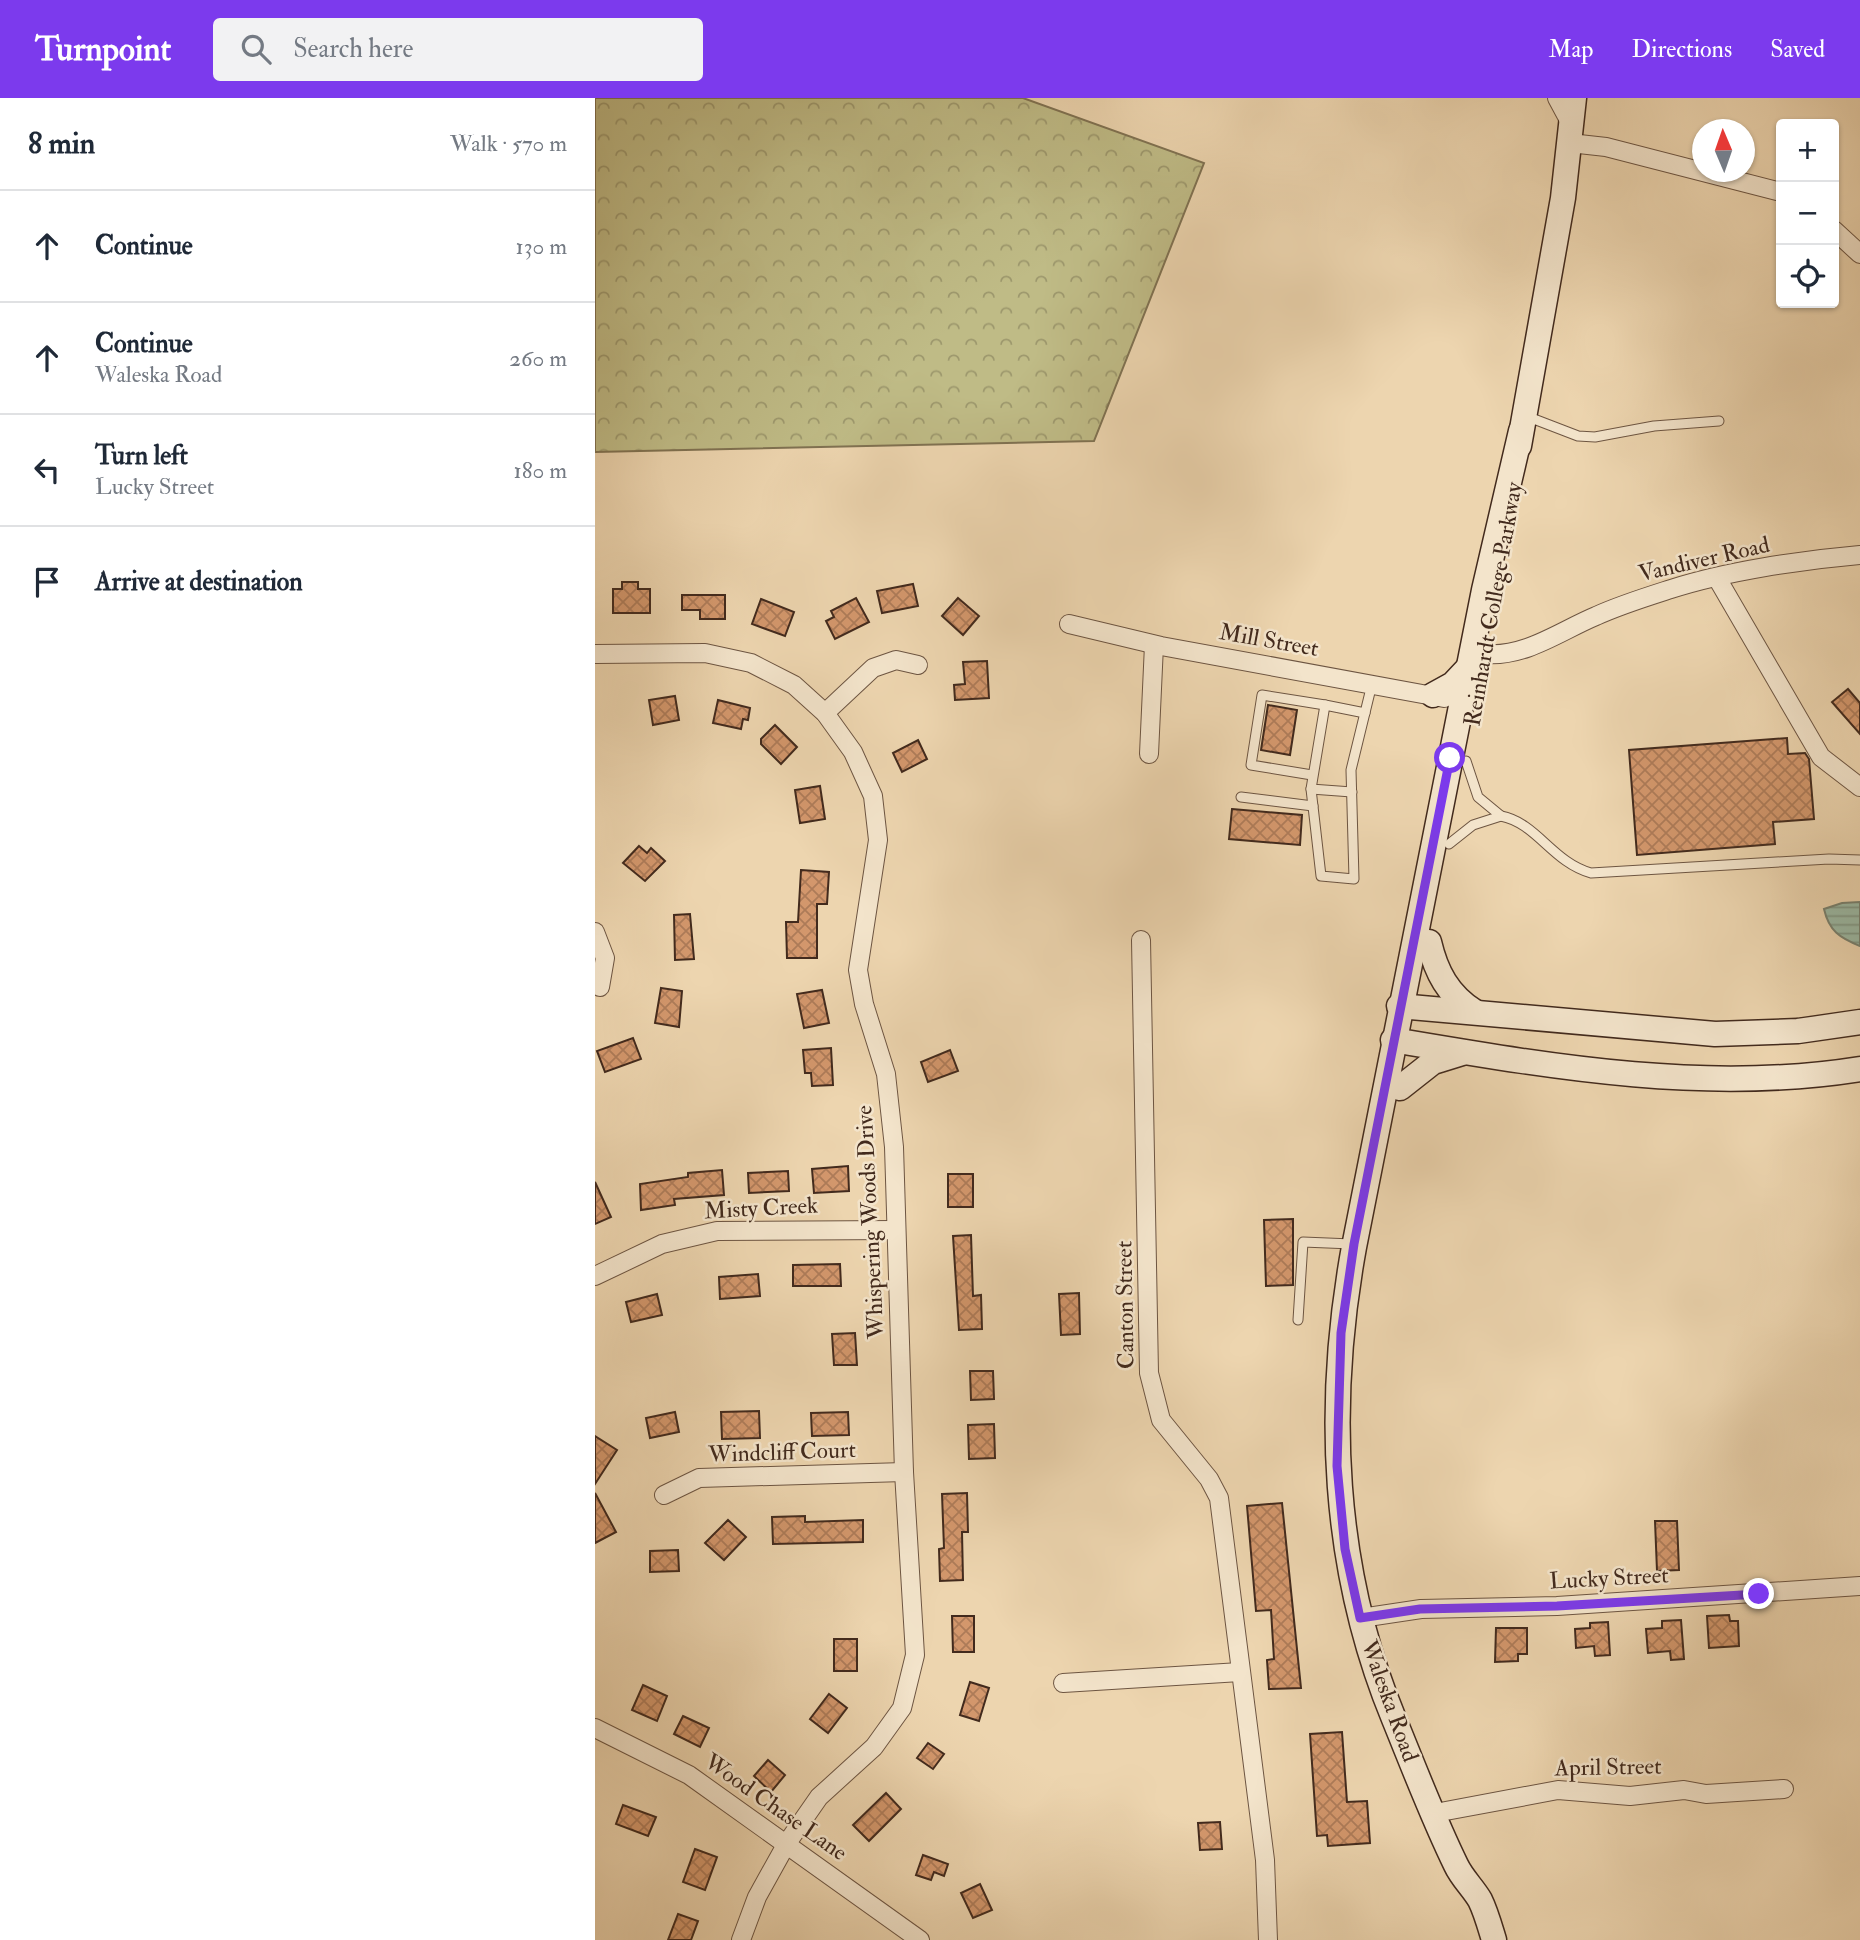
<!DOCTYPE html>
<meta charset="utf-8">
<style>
body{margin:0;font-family:"IM FELL Double Pica",serif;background:#f2f2f3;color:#1f2937}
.controls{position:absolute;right:21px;top:21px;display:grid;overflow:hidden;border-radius:7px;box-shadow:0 2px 5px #0004}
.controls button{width:63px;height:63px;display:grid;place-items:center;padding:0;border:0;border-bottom:2px solid #e0e1e3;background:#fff;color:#1f2937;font:35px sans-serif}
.compass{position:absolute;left:1097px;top:21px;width:63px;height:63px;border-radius:50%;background:#fff;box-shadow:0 2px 5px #0004;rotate:358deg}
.stop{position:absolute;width:21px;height:21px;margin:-16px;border:5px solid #7c3aed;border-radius:50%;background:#fff}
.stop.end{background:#7c3aed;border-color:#fff;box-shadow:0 2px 7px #0008}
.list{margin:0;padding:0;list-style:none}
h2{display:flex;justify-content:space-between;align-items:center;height:91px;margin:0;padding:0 28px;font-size:30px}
h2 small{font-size:23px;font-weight:400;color:#747a83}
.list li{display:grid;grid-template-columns:46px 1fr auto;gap:21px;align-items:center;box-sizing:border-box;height:112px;padding:0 28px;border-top:2px solid #e0e1e3}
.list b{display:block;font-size:26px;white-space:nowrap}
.list p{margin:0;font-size:23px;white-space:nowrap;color:#747a83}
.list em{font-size:23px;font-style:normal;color:#747a83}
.icon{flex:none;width:38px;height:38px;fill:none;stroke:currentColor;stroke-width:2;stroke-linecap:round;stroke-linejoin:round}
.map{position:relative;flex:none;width:1265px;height:1842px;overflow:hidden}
header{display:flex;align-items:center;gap:42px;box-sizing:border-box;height:98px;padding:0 35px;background:#7c3aed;color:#fff}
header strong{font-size:33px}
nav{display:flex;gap:38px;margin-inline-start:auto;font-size:24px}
.search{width:490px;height:63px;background:#f2f2f3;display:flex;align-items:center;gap:18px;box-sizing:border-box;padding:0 24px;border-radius:7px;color:#747a83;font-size:26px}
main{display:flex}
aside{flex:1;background:#fff}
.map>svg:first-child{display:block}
.forest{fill:url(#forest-crowns);stroke:#807252;stroke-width:2}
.water{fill:url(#water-rules);stroke:#77806f;stroke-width:2}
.building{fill:url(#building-cross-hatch);stroke:#422a1d;stroke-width:2}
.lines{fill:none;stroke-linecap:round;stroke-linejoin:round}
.lane-casing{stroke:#6d5542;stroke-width:11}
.street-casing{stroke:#6d5542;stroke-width:20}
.secondary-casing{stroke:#422a1d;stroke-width:27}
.lane{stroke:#f3e4cb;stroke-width:9}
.street{stroke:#f3e4cb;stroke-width:18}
.secondary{stroke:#f3e4cb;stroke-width:24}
.route{stroke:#7c3aed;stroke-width:9}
.labels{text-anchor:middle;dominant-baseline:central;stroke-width:5;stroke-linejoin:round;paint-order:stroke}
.street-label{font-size:23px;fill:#422a1d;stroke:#f3e4cb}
</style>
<header>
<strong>Turnpoint</strong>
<div class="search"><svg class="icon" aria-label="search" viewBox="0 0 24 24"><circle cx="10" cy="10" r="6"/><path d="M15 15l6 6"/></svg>Search here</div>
<nav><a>Map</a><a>Directions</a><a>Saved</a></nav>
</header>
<main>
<aside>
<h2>8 min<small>Walk · 570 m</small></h2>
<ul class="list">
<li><svg class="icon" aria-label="ahead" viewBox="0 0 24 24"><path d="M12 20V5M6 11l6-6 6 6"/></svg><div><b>Continue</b></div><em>130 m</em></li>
<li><svg class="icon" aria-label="ahead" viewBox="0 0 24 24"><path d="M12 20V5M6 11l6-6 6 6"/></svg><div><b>Continue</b><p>Waleska Road</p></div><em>260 m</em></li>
<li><svg class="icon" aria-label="left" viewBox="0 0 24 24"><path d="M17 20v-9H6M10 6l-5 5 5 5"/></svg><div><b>Turn left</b><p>Lucky Street</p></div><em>180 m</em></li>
<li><svg class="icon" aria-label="arrive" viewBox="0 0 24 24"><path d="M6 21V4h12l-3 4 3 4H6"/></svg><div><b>Arrive at destination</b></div></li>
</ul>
</aside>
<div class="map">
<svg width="1265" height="1842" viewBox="0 0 1265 1842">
<defs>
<pattern id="forest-crowns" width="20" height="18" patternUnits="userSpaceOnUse" patternTransform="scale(1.75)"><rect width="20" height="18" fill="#bfbb86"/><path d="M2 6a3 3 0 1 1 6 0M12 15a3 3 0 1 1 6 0" fill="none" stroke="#9d986d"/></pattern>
<pattern id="water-rules" width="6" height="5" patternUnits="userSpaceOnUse" patternTransform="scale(1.75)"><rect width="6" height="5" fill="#9ab9a5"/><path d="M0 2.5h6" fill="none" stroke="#7f9786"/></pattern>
<pattern id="building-cross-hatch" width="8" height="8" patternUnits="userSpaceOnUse" patternTransform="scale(1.75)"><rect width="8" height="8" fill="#d3976c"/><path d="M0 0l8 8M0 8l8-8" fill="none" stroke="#ad7b58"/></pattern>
</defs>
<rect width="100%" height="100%" fill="#edd5af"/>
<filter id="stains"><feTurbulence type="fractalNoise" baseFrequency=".00286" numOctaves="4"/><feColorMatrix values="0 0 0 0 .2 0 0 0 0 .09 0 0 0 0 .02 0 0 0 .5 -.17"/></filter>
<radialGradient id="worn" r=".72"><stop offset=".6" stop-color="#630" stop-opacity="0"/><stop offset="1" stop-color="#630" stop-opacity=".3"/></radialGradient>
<path class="forest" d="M0 0H428L609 65 499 343 0 354Z"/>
<path class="water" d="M1265 804V848C1245 840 1234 833 1229 811L1247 805Z"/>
<g class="building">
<path d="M27 484H43V491H55V515H18V491H27Z"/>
<path d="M318 486 323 508 287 515 282 493Z"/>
<path d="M87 497H130V521H105V512H87Z"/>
<path d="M261 500 274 524 240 541 231 523 239 519 236 513Z"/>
<path d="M363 500 384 518 368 537 347 518Z"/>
<path d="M166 501 199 514 190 538 157 526Z"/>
<path d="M392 563 394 600 360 602 359 587 370 586 368 564Z"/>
<path d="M1253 591 1265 605V636L1237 604Z"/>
<path d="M80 598 84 622 58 627 54 602Z"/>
<path d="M123 602 155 610 153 622 148 621 146 631 118 625Z"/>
<path d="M673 607 702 612 695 657 666 652Z"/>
<path d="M180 627 202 649 186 666 166 646V641Z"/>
<path d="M1192 640 1193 656 1210 655 1214 661 1219 721 1178 724 1180 746 1042 757 1034 652Z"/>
<path d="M323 642 332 661 307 674 298 655Z"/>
<path d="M225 688 230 721 205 725 200 692Z"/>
<path d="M637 711 707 717 705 747 634 741Z"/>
<path d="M44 748 52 755 56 750 70 763 50 783 28 765Z"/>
<path d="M206 772 234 774 232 806H222V860H192L191 824H203Z"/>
<path d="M95 816 99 861 80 862 79 817Z"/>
<path d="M66 890 87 893 84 929 60 925Z"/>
<path d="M227 892 234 925 209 930 202 896Z"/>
<path d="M38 940 46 961 10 974 2 953Z"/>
<path d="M236 950 238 987 217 988 216 975H210L208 952Z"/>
<path d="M355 952 363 973 333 984 326 964Z"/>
<path d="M253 1068 254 1093 219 1095 217 1071Z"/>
<path d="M127 1072 129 1097 79 1101 80 1107 46 1112 45 1086 93 1079V1075Z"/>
<path d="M193 1073 194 1093 154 1095 153 1075Z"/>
<rect x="353" y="1076" width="25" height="33"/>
<path d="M0 1084 16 1119 0 1126Z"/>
<path d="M698 1121V1187L671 1188 669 1122Z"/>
<path d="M376 1137 378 1198 386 1197 387 1231 364 1232 358 1138Z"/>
<path d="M245 1166 246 1188H198V1167Z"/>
<path d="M163 1176 165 1198 125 1201 124 1179Z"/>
<path d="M484 1195 485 1236 466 1237 464 1196Z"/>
<path d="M62 1196 67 1217 36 1224 31 1204Z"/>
<path d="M260 1235 262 1267H239L237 1236Z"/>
<path d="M375 1273H398L399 1301 376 1302Z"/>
<path d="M164 1313 165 1340 127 1341 126 1314Z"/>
<path d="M80 1314 84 1334 55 1340 51 1320Z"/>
<path d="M253 1314 254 1337 217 1338 216 1315Z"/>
<path d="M399 1326 400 1360 374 1361 373 1327Z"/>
<path d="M0 1338 22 1352 0 1386Z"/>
<path d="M0 1395 21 1434 0 1445Z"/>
<path d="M372 1395 373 1434H367L368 1482 345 1483 344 1451 349 1450 347 1396Z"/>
<path d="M687 1405 706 1590 674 1591 672 1562 679 1561 676 1512 661 1513 652 1408Z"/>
<path d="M210 1418V1424L268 1422V1444L178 1446 177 1419Z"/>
<path d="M133 1422 151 1439 129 1462 110 1445Z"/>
<path d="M1060 1423H1082L1084 1472 1062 1473Z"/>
<path d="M83 1452 84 1473 55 1474V1453Z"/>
<path d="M1134 1517 1135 1523H1143L1144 1548 1114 1550 1112 1518Z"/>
<path d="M357 1518H379V1554H358Z"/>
<path d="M1086 1522 1089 1561 1076 1562 1075 1553 1053 1555 1051 1531 1067 1530V1523Z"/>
<path d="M1013 1524 1015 1557 1000 1558 999 1548 981 1550 980 1531 995 1530V1525Z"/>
<path d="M901 1530H932V1556H923V1563L900 1564Z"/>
<rect x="239" y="1541" width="23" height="32"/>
<path d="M375 1584 394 1590 384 1623 365 1617Z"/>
<path d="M48 1587 72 1598 62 1623 37 1612Z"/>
<path d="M234 1596 252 1610 233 1635 215 1621Z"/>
<path d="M88 1618 114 1630 105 1649 79 1636Z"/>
<path d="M747 1634 752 1704 772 1703 775 1745 733 1748 732 1737 722 1738 715 1636Z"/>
<path d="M333 1645 349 1656 338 1671 322 1660Z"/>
<path d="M173 1662 190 1677 176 1694 159 1678Z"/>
<path d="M291 1695 306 1711 274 1743 258 1727Z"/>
<path d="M28 1707 61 1719 53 1738 21 1726Z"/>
<path d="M625 1724 627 1751 605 1752 603 1725Z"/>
<path d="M100 1751 122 1759 110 1792 88 1784Z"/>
<path d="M328 1757 353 1766 349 1778 339 1774 336 1782 321 1777Z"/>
<path d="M385 1786 397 1812 378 1820 366 1795Z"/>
<path d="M83 1816 103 1823 96 1842H73Z"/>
</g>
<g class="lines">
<defs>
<g id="lane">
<path d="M931 318 983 338 1000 339 1059 328 1124 323"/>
<path d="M717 677 656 667 667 597 730 607"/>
<path d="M716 691 726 778 759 781 756 672 777 586"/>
<path d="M757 694 716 691 730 607 770 615"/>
<path d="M646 699 718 708"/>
<path d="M906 718C942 725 957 764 996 775L1234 761 1265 762"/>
<path d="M854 746 878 727 906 718 883 699 871 663"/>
<path d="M703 1222 708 1144 757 1146"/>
</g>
<g id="street">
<path d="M962 0 976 26"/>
<path d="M975 45 1011 49 1186 94"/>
<path d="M1239 132 1265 156"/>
<path d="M1122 480 1226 659 1265 689"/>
<path d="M474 526 566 548 849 600"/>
<path d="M0 556 110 555 156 565 199 587 230 615 258 654 278 698 283 742 263 872 269 906 291 976 299 1049 309 1374 320 1557 307 1610 279 1649 224 1699 192 1745 162 1799 146 1842"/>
<path d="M891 556C931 559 965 533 1001 518 1025 507 1051 499 1076 491 1132 473 1207 462 1265 457"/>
<path d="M230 615 278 570 301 562 323 567"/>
<path d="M554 656 559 547"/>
<path d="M0 834 10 860 5 889"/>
<path d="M546 842 554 1275 566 1322 614 1381 624 1400 670 1762 673 1842"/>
<path d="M0 1178 67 1146 122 1133 301 1132"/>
<path d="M69 1397 104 1380 309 1374"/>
<path d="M766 1520 826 1511 962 1508 1265 1488"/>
<path d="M468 1585 645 1574"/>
<path d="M0 1630 94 1677 325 1842"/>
<path d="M840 1715 963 1692 1035 1698 1089 1692 1111 1696 1189 1691"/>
</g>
<g id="secondary">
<path d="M924 348 968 100 979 0"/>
<path d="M838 597 858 586 874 569"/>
<path d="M834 844C841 874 853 897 880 914"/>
<path d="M804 908 1120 936 1203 933 1265 924"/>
<path d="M798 942C953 968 1109 996 1265 971"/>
<path d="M805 990 838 964 867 955"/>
<path d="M899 1842C895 1829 891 1814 885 1802 878 1790 867 1780 861 1767 838 1720 819 1670 799 1621 737 1471 730 1308 759 1149L889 492 926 333"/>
</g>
</defs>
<use href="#lane" class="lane-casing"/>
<use href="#street" class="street-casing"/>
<use href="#secondary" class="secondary-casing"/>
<use href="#lane" class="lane"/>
<use href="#street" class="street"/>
<use href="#secondary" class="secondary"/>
</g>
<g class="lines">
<path class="route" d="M855 660 759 1146 746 1235 742 1368 750 1451 765 1520 825 1511 962 1508 1164 1496"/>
</g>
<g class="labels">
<g class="street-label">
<text transform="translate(1109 461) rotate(-13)">Vandiver Road</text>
<text transform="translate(898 506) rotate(-80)">Reinhardt College Parkway</text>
<text transform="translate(674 542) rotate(10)">Mill Street</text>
<text transform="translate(166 1110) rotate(-3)">Misty Creek</text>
<text transform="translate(275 1124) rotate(-93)">Whispering Woods Drive</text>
<text transform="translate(530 1207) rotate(-91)">Canton Street</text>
<text transform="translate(187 1354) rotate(-2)">Windcliff Court</text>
<text transform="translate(1014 1480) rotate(-3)">Lucky Street</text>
<text transform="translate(795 1603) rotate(70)">Waleska Road</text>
<text transform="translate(1013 1669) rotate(-1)">April Street</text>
<text transform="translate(181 1709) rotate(35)">Wood Chase Lane</text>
</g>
</g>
<rect width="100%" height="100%" filter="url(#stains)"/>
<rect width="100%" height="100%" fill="url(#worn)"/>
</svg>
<div class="controls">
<button>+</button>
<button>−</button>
<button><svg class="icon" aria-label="locate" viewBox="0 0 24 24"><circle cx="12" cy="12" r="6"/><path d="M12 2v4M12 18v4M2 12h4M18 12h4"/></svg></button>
</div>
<svg class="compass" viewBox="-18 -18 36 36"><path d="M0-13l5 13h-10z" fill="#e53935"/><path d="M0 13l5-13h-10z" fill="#747a83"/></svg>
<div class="stop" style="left:855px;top:660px"></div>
<div class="stop end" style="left:1164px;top:1496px"></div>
</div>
</main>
